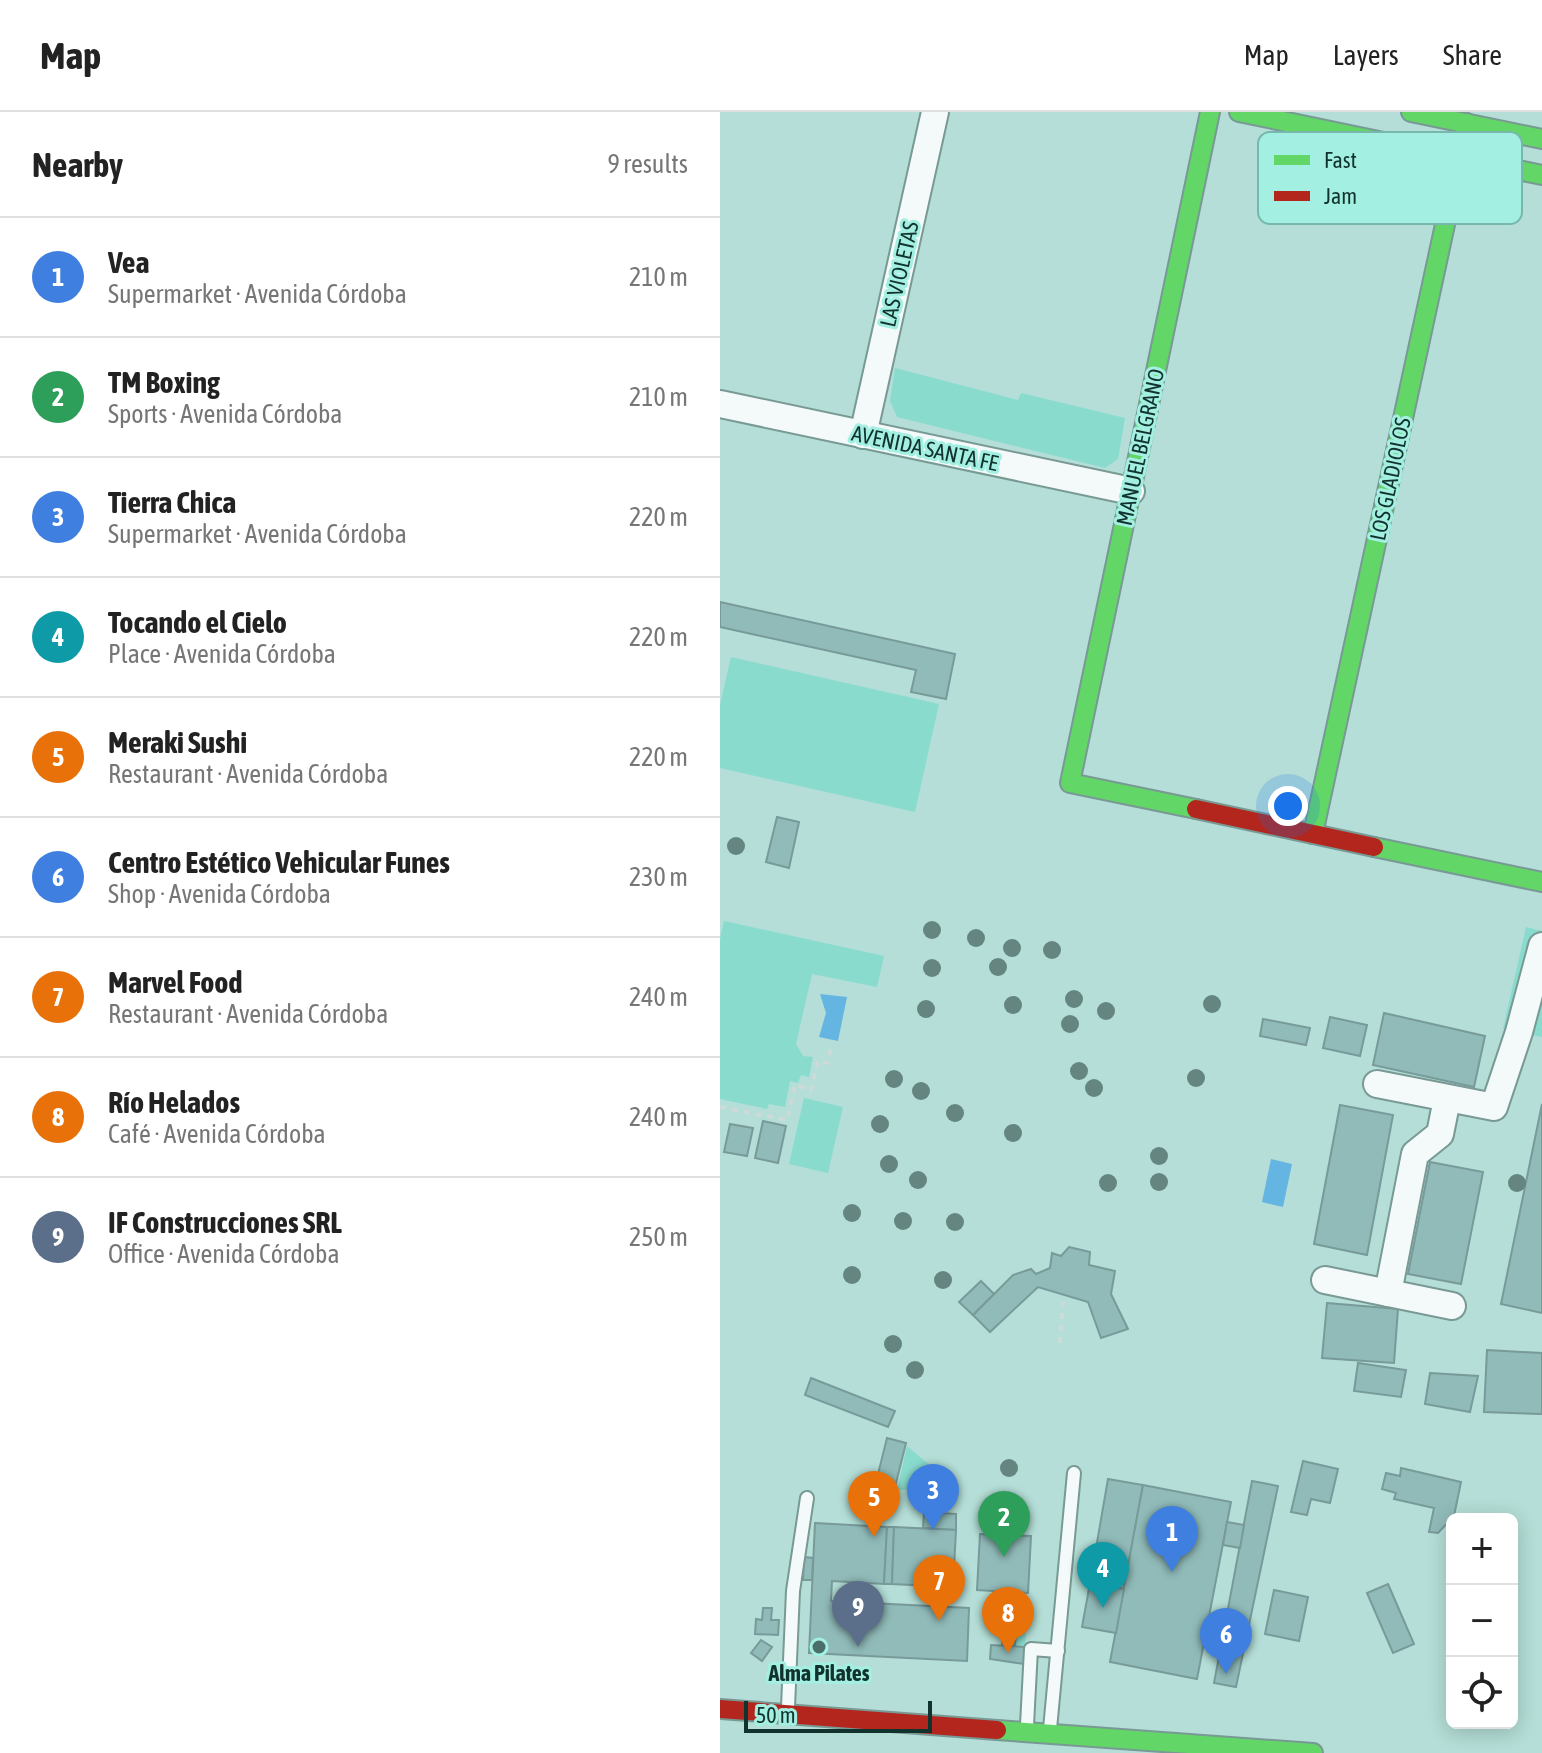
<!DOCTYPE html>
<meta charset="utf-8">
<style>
body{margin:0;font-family:"Asap Condensed",sans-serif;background:#f6f6f6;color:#222}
.controls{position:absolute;right:24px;bottom:24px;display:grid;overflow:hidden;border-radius:12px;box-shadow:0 4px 20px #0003}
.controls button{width:72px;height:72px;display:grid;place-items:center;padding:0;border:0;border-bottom:2px solid #e0e0e0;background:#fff;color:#222;font:40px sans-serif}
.scale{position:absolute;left:24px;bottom:20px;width:188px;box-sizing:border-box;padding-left:8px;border:4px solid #12322d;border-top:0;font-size:22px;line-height:28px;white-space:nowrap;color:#12322d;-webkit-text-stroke:6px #a3f0e2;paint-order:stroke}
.you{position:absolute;left:568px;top:694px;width:28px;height:28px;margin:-20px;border:6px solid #fff;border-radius:50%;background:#1a73e8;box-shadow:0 0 0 12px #1a73e833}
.badge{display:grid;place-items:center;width:52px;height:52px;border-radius:50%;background:#0f766e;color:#fff;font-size:26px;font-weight:700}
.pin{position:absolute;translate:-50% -66px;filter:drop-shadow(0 2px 4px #0008)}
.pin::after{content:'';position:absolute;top:42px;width:28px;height:24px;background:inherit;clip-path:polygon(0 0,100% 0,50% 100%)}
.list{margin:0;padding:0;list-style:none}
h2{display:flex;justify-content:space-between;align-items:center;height:104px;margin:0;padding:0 32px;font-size:34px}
h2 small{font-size:26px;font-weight:400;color:#767676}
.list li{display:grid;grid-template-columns:52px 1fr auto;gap:24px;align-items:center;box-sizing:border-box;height:120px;padding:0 32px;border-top:2px solid #e0e0e0}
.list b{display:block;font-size:30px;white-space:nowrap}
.list p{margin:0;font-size:26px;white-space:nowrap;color:#767676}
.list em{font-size:26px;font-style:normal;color:#767676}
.icon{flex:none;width:44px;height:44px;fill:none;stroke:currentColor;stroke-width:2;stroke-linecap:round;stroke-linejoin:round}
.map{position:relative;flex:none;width:822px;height:1641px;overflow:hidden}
header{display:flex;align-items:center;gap:48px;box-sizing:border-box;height:112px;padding:0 40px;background:#fff;border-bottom:2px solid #e0e0e0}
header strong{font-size:38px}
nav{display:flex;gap:44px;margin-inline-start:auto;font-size:28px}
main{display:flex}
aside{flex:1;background:#fff}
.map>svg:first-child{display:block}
.green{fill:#89dbce}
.water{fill:#65b5e2}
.building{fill:#90bbb9;stroke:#789a99;stroke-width:2}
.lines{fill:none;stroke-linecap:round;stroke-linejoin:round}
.lane-casing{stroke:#789994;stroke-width:16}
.street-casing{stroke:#789994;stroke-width:30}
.fast-casing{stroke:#789994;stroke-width:22}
.jam-casing{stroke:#789994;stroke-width:22}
.path{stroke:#ccdbd8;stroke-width:4;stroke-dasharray:6 6;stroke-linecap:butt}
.lane{stroke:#f4faf9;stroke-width:12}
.street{stroke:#f4faf9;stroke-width:26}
.fast{stroke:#63d668;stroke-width:18}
.jam{stroke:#b3261e;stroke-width:18}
.tree{fill:#648580}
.poi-dot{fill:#4b6e68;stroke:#a3f0e2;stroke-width:3}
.labels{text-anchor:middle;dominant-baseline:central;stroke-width:6;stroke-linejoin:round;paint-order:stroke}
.street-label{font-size:22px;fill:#12322d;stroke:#a3f0e2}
.poi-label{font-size:22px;font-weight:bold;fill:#12322d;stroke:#a3f0e2}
.key{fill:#a3f0e2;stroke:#78b7ac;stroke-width:2}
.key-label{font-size:22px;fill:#12322d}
</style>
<header>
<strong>Map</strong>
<nav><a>Map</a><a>Layers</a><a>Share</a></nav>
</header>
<main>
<aside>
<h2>Nearby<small>9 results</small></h2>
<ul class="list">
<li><span class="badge" style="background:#3f7fe0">1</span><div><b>Vea</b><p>Supermarket · Avenida Córdoba</p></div><em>210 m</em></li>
<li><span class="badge" style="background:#2e9e5b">2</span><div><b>TM Boxing</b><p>Sports · Avenida Córdoba</p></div><em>210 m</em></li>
<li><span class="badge" style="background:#3f7fe0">3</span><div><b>Tierra Chica</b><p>Supermarket · Avenida Córdoba</p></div><em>220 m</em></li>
<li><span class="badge" style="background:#0f9aa8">4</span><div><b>Tocando el Cielo</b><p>Place · Avenida Córdoba</p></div><em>220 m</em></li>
<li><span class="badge" style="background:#e8710a">5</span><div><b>Meraki Sushi</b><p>Restaurant · Avenida Córdoba</p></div><em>220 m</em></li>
<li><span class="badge" style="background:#3f7fe0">6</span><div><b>Centro Estético Vehicular Funes</b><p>Shop · Avenida Córdoba</p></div><em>230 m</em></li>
<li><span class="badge" style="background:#e8710a">7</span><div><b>Marvel Food</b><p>Restaurant · Avenida Córdoba</p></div><em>240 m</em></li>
<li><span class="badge" style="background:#e8710a">8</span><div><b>Río Helados</b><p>Café · Avenida Córdoba</p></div><em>240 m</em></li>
<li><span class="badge" style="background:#5c6f8a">9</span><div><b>IF Construcciones SRL</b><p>Office · Avenida Córdoba</p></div><em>250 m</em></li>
</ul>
</aside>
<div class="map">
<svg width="822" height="1641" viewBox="0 0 822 1641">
<rect width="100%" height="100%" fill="#b4ded7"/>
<g class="green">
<path d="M175 256 298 288 301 281 405 306 398 347 385 356 177 305 170 289Z"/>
<path d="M11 545 219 592 195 700 0 656V593Z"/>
<path d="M4 809 164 844 157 875 92 862 76 932 83 944 93 945 89 965 81 963 78 971 70 969 65 995 49 992 47 997 0 987V827Z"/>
<path d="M806 815 822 819V925L783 917Z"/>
<path d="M84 986 123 995 108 1061 69 1052Z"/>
<path d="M187 1334 213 1356 228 1378H177Z"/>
<path d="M273 1497 307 1499 305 1535 295 1534V1521L272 1520Z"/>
</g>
<g class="water">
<path d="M100 882 127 885 118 929 99 925 106 901Z"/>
<path d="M551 1047 572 1052 563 1095 542 1090Z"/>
</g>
<g class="building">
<path d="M0 490 235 542 226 587 191 580 196 558 0 515Z"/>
<path d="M57 705 79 710 69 756 46 750Z"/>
<path d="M664 901 765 924 754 975 653 953Z"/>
<path d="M610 905 647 913 640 944 603 936Z"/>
<path d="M543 907 590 916 586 933 540 924Z"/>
<path d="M822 992V1201L781 1192Z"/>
<path d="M620 993 673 1003 647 1143 594 1132Z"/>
<path d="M43 1009 66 1014 58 1051 35 1046Z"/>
<path d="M10 1012 33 1016 27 1044 4 1040Z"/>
<path d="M710 1050 763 1060 741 1172 688 1162Z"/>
<path d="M349 1135 370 1140 369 1153 395 1159 391 1182 408 1217 381 1226 368 1190 318 1175 270 1220 253 1203 293 1163 311 1157 316 1162 330 1156 332 1141 341 1144Z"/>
<path d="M261 1169 274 1182 253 1203 239 1190Z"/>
<path d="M607 1191 678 1197 674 1251 602 1246Z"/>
<path d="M767 1238 822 1241V1302L764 1300Z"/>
<path d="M638 1251 686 1258 681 1285 634 1279Z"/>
<path d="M710 1261 758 1264 750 1300 705 1292Z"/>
<path d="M91 1266 175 1299 168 1315 85 1283Z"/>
<path d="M167 1326 186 1331 174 1379 155 1374Z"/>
<path d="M583 1349 618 1357 610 1391 591 1387 587 1403 571 1400Z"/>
<path d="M681 1356 741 1370 734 1404 718 1421 709 1420 714 1396 674 1387 676 1381 662 1377 666 1361 680 1364Z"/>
<path d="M388 1367 423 1373 404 1477 370 1471Z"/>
<path d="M532 1369 558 1374 516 1575 494 1571Z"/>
<path d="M423 1373 511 1390 477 1567 390 1550Z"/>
<path d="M204 1400 236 1402V1418L203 1416Z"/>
<path d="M507 1410 524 1413 520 1436 503 1433Z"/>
<path d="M95 1411 167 1415 164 1472 112 1469 111 1489 249 1496 247 1549 89 1541Z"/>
<path d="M167 1415H174L172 1472H164Z"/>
<path d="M174 1415 236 1418 233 1475 172 1472Z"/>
<path d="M260 1422 311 1424 308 1481 257 1478Z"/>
<path d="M84 1445 93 1446 92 1468H83Z"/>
<path d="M370 1471 404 1477 396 1521 362 1515Z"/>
<path d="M668 1472 694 1532 673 1541 647 1481Z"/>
<path d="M554 1478 588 1485 579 1529 545 1522Z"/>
<path d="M43 1496H52L51 1508H59L58 1523 35 1522 36 1507 42 1508Z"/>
<path d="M283 1521H296L295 1534 282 1533Z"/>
<path d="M41 1528 52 1535 42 1549 31 1541Z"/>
<path d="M271 1533 305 1535 304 1552 270 1547Z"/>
</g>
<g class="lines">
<defs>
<g id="lane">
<path d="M68 1595 73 1479 87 1386"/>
<path d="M307 1613 311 1537 338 1539"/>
<path d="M330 1617 354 1361"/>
</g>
<g id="street">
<path d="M0 292 411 379"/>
<path d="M143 323 215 0"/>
<path d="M657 972 774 995 799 920 822 834"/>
<path d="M605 1168 732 1194"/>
<path d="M668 1181 695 1042 720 1022 727 987"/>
</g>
<g id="fast">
<path d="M519 0 822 63"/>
<path d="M691 0 822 27"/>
<path d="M476 697 350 671 490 0"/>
<path d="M593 722 747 11"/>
<path d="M654 735 822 770"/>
<path d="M277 1618 593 1641"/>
</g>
<g id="jam">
<path d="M476 697 654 735"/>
<path d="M0 1597 277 1618"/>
</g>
</defs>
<use href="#lane" class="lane-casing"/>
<use href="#street" class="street-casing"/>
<use href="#fast" class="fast-casing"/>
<use href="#jam" class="jam-casing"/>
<g class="path">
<path d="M0 995 67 1008 75 973 91 978 98 949 107 951 112 933"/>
<path d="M340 1231 343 1189"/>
<path d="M156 1485 147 1483 159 1484"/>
</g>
<use href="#lane" class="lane"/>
<use href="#street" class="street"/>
<use href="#fast" class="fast"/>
<use href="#jam" class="jam"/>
</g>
<g class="tree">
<circle cx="16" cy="734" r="9"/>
<circle cx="212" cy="818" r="9"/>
<circle cx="256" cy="826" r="9"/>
<circle cx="292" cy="836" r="9"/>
<circle cx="332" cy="838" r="9"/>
<circle cx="278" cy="855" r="9"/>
<circle cx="212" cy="856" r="9"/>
<circle cx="354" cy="887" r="9"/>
<circle cx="492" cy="892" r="9"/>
<circle cx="293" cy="893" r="9"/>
<circle cx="206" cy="897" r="9"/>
<circle cx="386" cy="899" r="9"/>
<circle cx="350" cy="912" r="9"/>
<circle cx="359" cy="959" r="9"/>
<circle cx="476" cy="966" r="9"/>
<circle cx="174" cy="967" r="9"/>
<circle cx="374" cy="976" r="9"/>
<circle cx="201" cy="979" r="9"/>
<circle cx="235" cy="1001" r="9"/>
<circle cx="160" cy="1012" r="9"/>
<circle cx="293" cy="1021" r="9"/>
<circle cx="439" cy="1044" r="9"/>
<circle cx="169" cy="1052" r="9"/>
<circle cx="198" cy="1068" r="9"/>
<circle cx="439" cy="1070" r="9"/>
<circle cx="388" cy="1071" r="9"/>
<circle cx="797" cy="1071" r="9"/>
<circle cx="132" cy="1101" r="9"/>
<circle cx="183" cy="1109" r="9"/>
<circle cx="235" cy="1110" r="9"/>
<circle cx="132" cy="1163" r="9"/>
<circle cx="223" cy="1168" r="9"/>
<circle cx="173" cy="1232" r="9"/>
<circle cx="195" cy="1258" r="9"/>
<circle cx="289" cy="1356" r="9"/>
</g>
<circle class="poi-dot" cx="99" cy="1535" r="8"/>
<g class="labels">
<g class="street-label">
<text transform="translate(179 162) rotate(-77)">LAS VIOLETAS</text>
<text transform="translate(420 335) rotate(-78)">MANUEL BELGRANO</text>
<text transform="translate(205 336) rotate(12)">AVENIDA SANTA FE</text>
<text transform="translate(670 367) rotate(-78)">LOS GLADIOLOS</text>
</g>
<g class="poi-label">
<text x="99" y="1561">Alma Pilates</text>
</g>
</g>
<rect x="538" y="20" width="264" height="92" rx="12" class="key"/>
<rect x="554" y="43" width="36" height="10" fill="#63d668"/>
<rect x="554" y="79" width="36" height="10" fill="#b3261e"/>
<g class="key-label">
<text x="604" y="56">Fast</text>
<text x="604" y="92">Jam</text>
</g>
</svg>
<div class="controls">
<button>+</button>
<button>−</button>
<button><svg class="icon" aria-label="locate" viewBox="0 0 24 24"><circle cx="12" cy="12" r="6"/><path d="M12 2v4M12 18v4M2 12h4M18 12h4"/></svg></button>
</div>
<div class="scale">50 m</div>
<div class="you"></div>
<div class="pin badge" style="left:452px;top:1460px;background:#3f7fe0">1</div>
<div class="pin badge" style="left:284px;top:1445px;background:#2e9e5b">2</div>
<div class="pin badge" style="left:213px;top:1418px;background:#3f7fe0">3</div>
<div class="pin badge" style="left:383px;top:1496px;background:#0f9aa8">4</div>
<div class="pin badge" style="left:154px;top:1425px;background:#e8710a">5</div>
<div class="pin badge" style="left:506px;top:1562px;background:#3f7fe0">6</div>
<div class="pin badge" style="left:219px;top:1509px;background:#e8710a">7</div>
<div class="pin badge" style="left:288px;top:1541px;background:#e8710a">8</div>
<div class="pin badge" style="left:138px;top:1535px;background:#5c6f8a">9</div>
</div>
</main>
